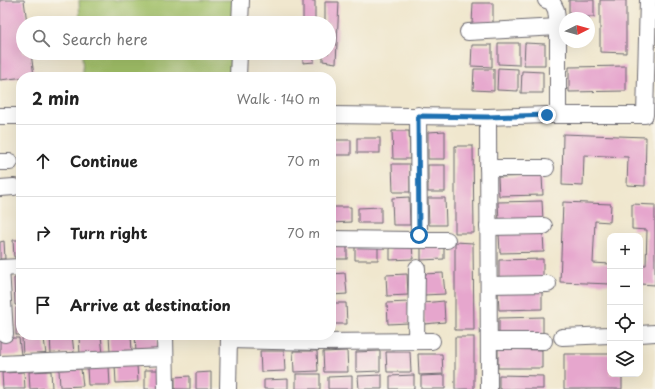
<!DOCTYPE html>
<meta charset="utf-8">
<style>
body{margin:0;font-family:"Playpen Sans",sans-serif;background:#f2f2f2;color:#222}
.controls{position:absolute;right:12px;bottom:12px;display:grid;overflow:hidden;border-radius:8px;box-shadow:0 4px 16px #0002}
.controls button{width:36px;height:36px;display:grid;place-items:center;padding:0;border:0;border-bottom:1px solid #e0e0e0;background:#fff;color:#222;font:20px sans-serif}
.compass{position:absolute;left:559px;top:12px;width:36px;height:36px;border-radius:50%;background:#fff;box-shadow:0 4px 16px #0002;rotate:85deg}
.stop{position:absolute;width:12px;height:12px;margin:-9px;border:3px solid #1f6fb2;border-radius:50%;background:#fff}
.stop.end{background:#1f6fb2;border-color:#fff;box-shadow:0 1px 4px #0008}
.list{margin:0;padding:0;list-style:none}
h2{display:flex;justify-content:space-between;align-items:center;height:52px;margin:0;padding:0 16px;font-size:17px}
h2 small{font-size:13px;font-weight:400;color:#767676}
.list li{display:grid;grid-template-columns:26px 1fr auto;gap:12px;align-items:center;box-sizing:border-box;height:72px;padding:0 16px;border-top:1px solid #e0e0e0}
.list b{display:block;font-size:15px;white-space:nowrap}
.list em{font-size:13px;font-style:normal;color:#767676}
.icon{flex:none;width:22px;height:22px;fill:none;stroke:currentColor;stroke-width:2;stroke-linecap:round;stroke-linejoin:round}
.map{position:relative;flex:none;width:655px;height:389px;overflow:hidden}
.search{position:absolute;background:#fff;box-shadow:0 4px 16px #0002;left:16px;top:16px;width:320px;height:44px;display:flex;align-items:center;gap:10px;box-sizing:border-box;padding:0 14px;border-radius:22px;color:#767676;font-size:15px}
.panel{position:absolute;background:#fff;box-shadow:0 4px 16px #0002;left:16px;top:72px;width:320px;height:268px;border-radius:16px}
.map>svg:first-child{display:block}
.green{fill:#a1c068;stroke:#627152}
.building{fill:#e6a6cd}
.lines{fill:none;stroke-linecap:round;stroke-linejoin:round}
.minor-casing{stroke:#6a676e;stroke-width:18}
.minor{stroke:#fff;stroke-width:16}
.route{stroke:#1f6fb2;stroke-width:5}
</style>
<div class="map">
<svg width="655" height="389" viewBox="0 0 655 389">
<rect width="100%" height="100%" fill="#f7f3e8"/>
<filter id="ink" filterUnits="userSpaceOnUse"><feTurbulence type="fractalNoise" baseFrequency=".025" numOctaves="2"/><feDisplacementMap in="SourceGraphic" scale="8" xChannelSelector="R" yChannelSelector="G"/><feConvolveMatrix kernelMatrix="1 2 1 2 8 2 1 2 1" color-interpolation-filters="sRGB"/></filter>
<filter id="wash" filterUnits="userSpaceOnUse"><feTurbulence type="fractalNoise" baseFrequency=".012" numOctaves="4" result="noise"/><feDisplacementMap in="SourceGraphic" scale="16" xChannelSelector="R" yChannelSelector="G"/><feGaussianBlur stdDeviation="0.9" result="paint"/><feColorMatrix in="noise" values="0 0 0 0 0 0 0 0 0 0 0 0 0 0 0 0 0 1.4 0 .05"/><feComposite in="paint" operator="in"/></filter>
<g filter="url(#wash)">
<rect width="100%" height="100%" fill="#f0e7ce"/>
<g class="green">
<path d="M79 0H235L234 23H80Z"/>
<path d="M82 53H233L232 77H83Z"/>
</g>
<g id="blocks">
<g class="building">
<path d="M0 0H24L27 23H23V53H31L34 76 0 80Z"/>
<path d="M303 0 315 1V23H303Z"/>
<rect x="569" y="0" width="25" height="17"/>
<path d="M600 0H626V53L600 52Z"/>
<path d="M325 2H339L336 63 323 61V53H329V23H325Z"/>
<path d="M473 3H493V25L472 24Z"/>
<path d="M498 43H519V65L498 64Z"/>
<path d="M525 43 545 44V65H524Z"/>
<path d="M472 45H492V67L471 66Z"/>
<path d="M303 53H314V62L303 63Z"/>
<path d="M626 66V91L569 92V67Z"/>
<path d="M498 68 518 69V91L497 90Z"/>
<path d="M474 69H494V91L473 90Z"/>
<path d="M522 71 543 72V93H521Z"/>
<path d="M392 131H409L410 159H393Z"/>
<path d="M445 131V159H428V132Z"/>
<path d="M563 134 646 137 645 186 627 185 628 157 584 155 583 186 562 185Z"/>
<rect x="357" y="138" width="23" height="15"/>
<rect x="331" y="140" width="20" height="15"/>
<path d="M455 146H473L474 233H455Z"/>
<path d="M392 164H410V192H393Z"/>
<rect x="428" y="165" width="17" height="27"/>
<path d="M542 176 543 195 499 196 498 177Z"/>
<path d="M409 197 410 225H393L392 198Z"/>
<path d="M428 198H445L446 225H429Z"/>
<path d="M542 201 543 220 499 221 498 202Z"/>
<path d="M563 202 611 204 610 222 595 221 593 263 610 264V284L560 282Z"/>
<path d="M632 204 655 205V285L640 284V265H646L647 230 632 229Z"/>
<path d="M331 207H351V222L331 223Z"/>
<path d="M381 207V223H358V208Z"/>
<path d="M543 233 544 252 500 253 499 234Z"/>
<path d="M13 240H21V257H14Z"/>
<path d="M4 241 5 259H0V242Z"/>
<path d="M455 242 473 243 474 330H455Z"/>
<rect x="331" y="244" width="16" height="15"/>
<path d="M378 244V260H355V245Z"/>
<path d="M390 244H412L413 259 390 260Z"/>
<path d="M444 244V259L421 260V245Z"/>
<path d="M543 259V278L499 279V260Z"/>
<path d="M345 273 347 294 331 295V274Z"/>
<path d="M443 273 445 294 424 295 423 274Z"/>
<path d="M407 274 408 295 387 296 386 275Z"/>
<path d="M14 278H21V305H15Z"/>
<path d="M542 290V309L499 310 498 291Z"/>
<path d="M444 301 445 322 425 324 423 303Z"/>
<path d="M408 302 409 323 388 324 387 303Z"/>
<path d="M331 303H346L347 324H331Z"/>
<rect x="16" y="308" width="5" height="27"/>
<path d="M543 317V336H499V318Z"/>
<path d="M72 335 74 353 51 354 50 336Z"/>
<path d="M109 335H131L132 351 110 352Z"/>
<path d="M135 335H157L159 351 136 352Z"/>
<path d="M101 336 103 354 80 355 79 337Z"/>
<rect x="455" y="337" width="19" height="52"/>
<path d="M0 338H19L21 355 0 356Z"/>
<path d="M22 338H44L46 355 23 356Z"/>
<path d="M498 349 542 350V368H498Z"/>
<path d="M260 351H284L285 371 261 372Z"/>
<path d="M293 351H317L318 371 294 372Z"/>
<path d="M347 351 348 372H324L323 352Z"/>
<path d="M380 351V371L356 372V352Z"/>
<path d="M386 352H410L411 372H387Z"/>
<path d="M418 354H442L443 374 419 375Z"/>
<path d="M564 354H610V374H622V389H564Z"/>
<path d="M115 365H137L138 382 116 383Z"/>
<path d="M109 367 110 385H88L87 368Z"/>
<path d="M81 369 83 386 60 387 59 370Z"/>
<rect x="145" y="370" width="15" height="19"/>
<path d="M51 371 52 388 30 389 29 372Z"/>
<path d="M24 372 25 389H3L2 373Z"/>
<path d="M211 372V389H196V373Z"/>
<rect x="296" y="374" width="24" height="15"/>
<path d="M382 375V389H359L358 376Z"/>
<path d="M414 375V389H390V376Z"/>
<path d="M445 375V389H421V376Z"/>
<path d="M499 375 543 376V389H499Z"/>
<path d="M190 376V389H175V377Z"/>
<path d="M352 376V389H328V377Z"/>
<path d="M288 379V389H264V380Z"/>
</g>
</g>
</g>
<g filter="url(#ink)">
<use href="#blocks" fill-opacity="0" stroke="#6a676e" stroke-width="1"/>
<g class="lines">
<defs>
<g id="minor">
<path d="M546 0 552 2 556 10 558 27V115"/>
<path d="M240 23 241 0"/>
<path d="M468 32 558 27"/>
<path d="M238 77 239 53"/>
<path d="M331 115 488 117 547 115H645L648 0"/>
<path d="M0 116H21"/>
<path d="M488 117 489 389"/>
<path d="M0 162H10"/>
<path d="M488 168H546"/>
<path d="M0 188 14 187"/>
<path d="M488 227 544 226"/>
<path d="M331 239 414 240 419 235 418 115"/>
<path d="M414 240H447"/>
<path d="M0 268 21 267"/>
<path d="M1 268 5 334"/>
<path d="M489 285 548 284"/>
<path d="M640 334 655 333"/>
<path d="M165 335 166 389"/>
<path d="M562 337 610 335"/>
<path d="M229 340 320 342 432 341"/>
<path d="M416 341 417 268"/>
<path d="M489 341H544"/>
<path d="M0 364 165 357"/>
<path d="M228 389 229 335"/>
</g>
</defs>
<use href="#minor" class="minor-casing"/>
<use href="#minor" class="minor"/>
</g>
</g>
<g class="lines" filter="url(#ink)">
<path class="route" d="M419 235 418 116 488 117 547 115"/>
</g>
</svg>
<div class="controls">
<button>+</button>
<button>−</button>
<button><svg class="icon" aria-label="locate" viewBox="0 0 24 24"><circle cx="12" cy="12" r="6"/><path d="M12 2v4M12 18v4M2 12h4M18 12h4"/></svg></button>
<button><svg class="icon" aria-label="layers" viewBox="0 0 24 24"><path d="M12 4l9 5-9 5-9-5zM3 14l9 5 9-5"/></svg></button>
</div>
<svg class="compass" viewBox="-18 -18 36 36"><path d="M0-13l5 13h-10z" fill="#e53935"/><path d="M0 13l5-13h-10z" fill="#767676"/></svg>
<div class="stop" style="left:419px;top:235px"></div>
<div class="stop end" style="left:547px;top:115px"></div>
<div class="search"><svg class="icon" aria-label="search" viewBox="0 0 24 24"><circle cx="10" cy="10" r="6"/><path d="M15 15l6 6"/></svg>Search here</div>
<section class="panel">
<h2>2 min<small>Walk · 140 m</small></h2>
<ul class="list">
<li><svg class="icon" aria-label="ahead" viewBox="0 0 24 24"><path d="M12 20V5M6 11l6-6 6 6"/></svg><div><b>Continue</b></div><em>70 m</em></li>
<li><svg class="icon" aria-label="right" viewBox="0 0 24 24"><path d="M7 20v-9h11M14 6l5 5-5 5"/></svg><div><b>Turn right</b></div><em>70 m</em></li>
<li><svg class="icon" aria-label="arrive" viewBox="0 0 24 24"><path d="M6 21V4h12l-3 4 3 4H6"/></svg><div><b>Arrive at destination</b></div></li>
</ul>
</section>
</div>
